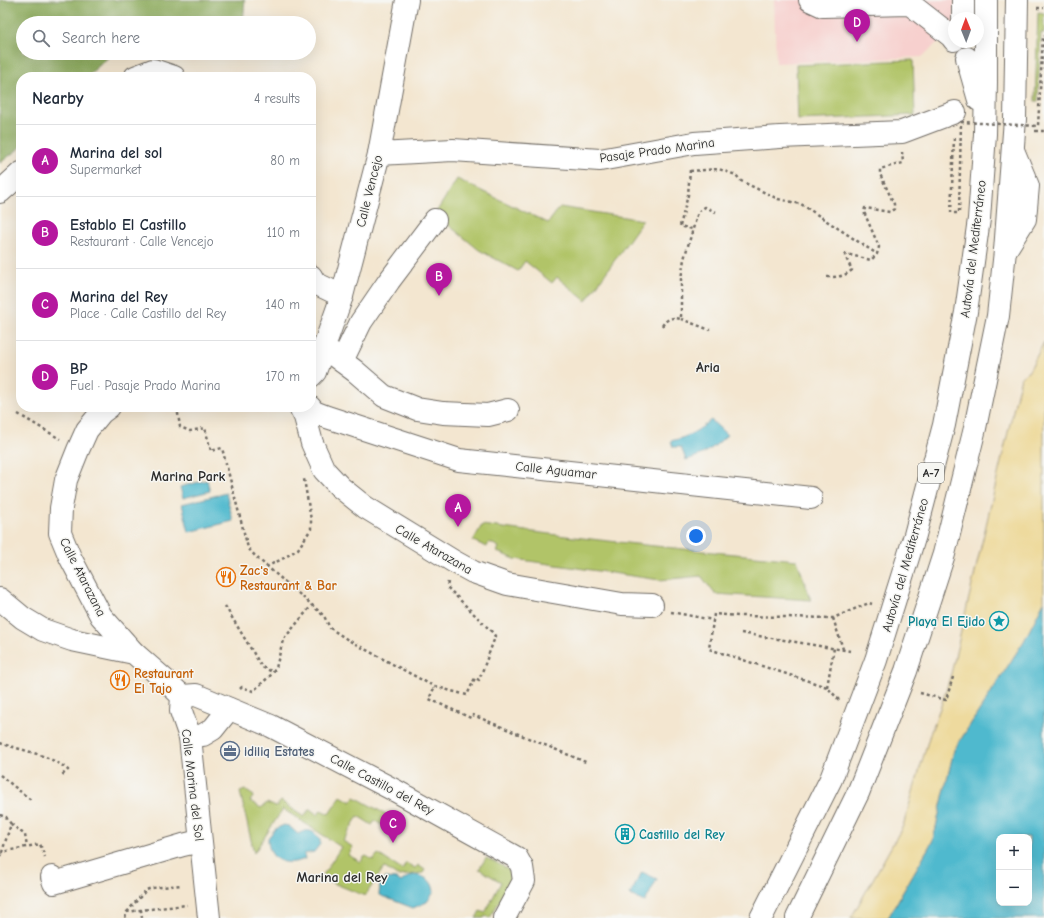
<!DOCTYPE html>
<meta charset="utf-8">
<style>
body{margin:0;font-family:"Comic Neue",sans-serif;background:#f2f2f3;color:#1f2937}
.controls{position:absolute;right:12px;bottom:12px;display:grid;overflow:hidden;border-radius:8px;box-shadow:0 4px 16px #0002}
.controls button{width:36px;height:36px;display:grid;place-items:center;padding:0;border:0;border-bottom:1px solid #e0e1e3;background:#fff;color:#1f2937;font:20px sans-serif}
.compass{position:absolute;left:948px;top:12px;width:36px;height:36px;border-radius:50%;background:#fff;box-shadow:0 4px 16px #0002;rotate:359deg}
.you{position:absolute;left:696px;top:536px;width:14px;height:14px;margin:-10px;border:3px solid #fff;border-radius:50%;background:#1a73e8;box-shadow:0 0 0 6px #1a73e833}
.badge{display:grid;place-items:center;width:26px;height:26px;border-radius:50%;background:#b5179e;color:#fff;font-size:13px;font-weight:700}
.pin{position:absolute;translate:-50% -33px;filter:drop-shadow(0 1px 2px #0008)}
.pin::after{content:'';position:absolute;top:21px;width:14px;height:12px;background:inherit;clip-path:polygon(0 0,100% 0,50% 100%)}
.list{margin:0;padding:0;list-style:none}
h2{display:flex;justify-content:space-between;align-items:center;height:52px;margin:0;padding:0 16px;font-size:17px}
h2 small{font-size:13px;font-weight:400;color:#747a83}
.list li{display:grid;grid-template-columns:26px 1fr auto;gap:12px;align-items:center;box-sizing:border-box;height:72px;padding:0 16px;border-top:1px solid #e0e1e3}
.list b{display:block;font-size:15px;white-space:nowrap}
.list p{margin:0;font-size:13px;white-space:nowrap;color:#747a83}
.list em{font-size:13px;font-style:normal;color:#747a83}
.icon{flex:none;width:22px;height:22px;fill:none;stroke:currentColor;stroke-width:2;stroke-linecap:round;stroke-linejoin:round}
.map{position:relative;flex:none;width:1044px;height:918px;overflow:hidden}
.search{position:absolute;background:#fff;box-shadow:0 4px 16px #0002;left:16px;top:16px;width:300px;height:44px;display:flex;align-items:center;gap:10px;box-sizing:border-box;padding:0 14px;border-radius:22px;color:#747a83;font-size:15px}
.panel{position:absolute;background:#fff;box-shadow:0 4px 16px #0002;left:16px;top:72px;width:300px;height:340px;border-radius:16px}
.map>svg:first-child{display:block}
.built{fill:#f7d0ce}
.green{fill:#b1c468;stroke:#6e784a}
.forest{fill:#8caa5c;stroke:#5c6a44}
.sand{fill:#eeda9e;stroke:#8c8264}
.water{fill:#50b9ce;stroke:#3e727c;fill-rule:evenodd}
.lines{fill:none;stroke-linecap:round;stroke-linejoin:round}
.minor-casing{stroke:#716c65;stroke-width:24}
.highway-casing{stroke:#716c65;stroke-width:24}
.path{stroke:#716c65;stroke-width:2.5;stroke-dasharray:3 3;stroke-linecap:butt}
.minor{stroke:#fff;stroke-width:22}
.highway{stroke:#fff;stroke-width:22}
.path-bridge{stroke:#716c65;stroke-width:2.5;stroke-dasharray:3 3;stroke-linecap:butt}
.labels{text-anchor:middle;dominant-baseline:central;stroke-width:3;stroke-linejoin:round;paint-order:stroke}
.shield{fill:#f6f6f2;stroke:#686867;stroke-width:1}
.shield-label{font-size:12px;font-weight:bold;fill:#2b2b2b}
.street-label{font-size:13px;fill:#2b2b2b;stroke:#f6f6f2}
.food-label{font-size:13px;font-weight:bold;fill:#c56008;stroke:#f6f6f2;text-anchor:start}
.culture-label{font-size:13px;font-weight:bold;fill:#0d838f;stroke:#f6f6f2;text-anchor:end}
.service-label{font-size:13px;font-weight:bold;fill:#4e5e75;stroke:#f6f6f2;text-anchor:start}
.neighbourhood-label{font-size:14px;font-weight:bold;fill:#2b2b2b;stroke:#f6f6f2}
</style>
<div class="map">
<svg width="1044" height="918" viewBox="0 0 1044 918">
<rect width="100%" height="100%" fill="#f6f6f2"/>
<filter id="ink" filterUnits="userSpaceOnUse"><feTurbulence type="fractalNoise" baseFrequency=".025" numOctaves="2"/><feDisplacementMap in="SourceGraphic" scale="8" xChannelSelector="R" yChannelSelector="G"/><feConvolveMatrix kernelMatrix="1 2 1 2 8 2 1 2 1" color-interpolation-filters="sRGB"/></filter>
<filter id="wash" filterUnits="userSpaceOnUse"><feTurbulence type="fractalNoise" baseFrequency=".012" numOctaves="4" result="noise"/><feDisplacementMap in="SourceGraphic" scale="16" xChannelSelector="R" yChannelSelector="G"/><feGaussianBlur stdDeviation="0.9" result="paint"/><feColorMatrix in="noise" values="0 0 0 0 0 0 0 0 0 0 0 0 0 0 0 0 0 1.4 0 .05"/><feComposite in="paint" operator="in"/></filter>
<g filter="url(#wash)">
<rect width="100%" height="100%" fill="#f3e6d0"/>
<path class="built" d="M774 0H955L954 27 922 57 776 63Z"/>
<g class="green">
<path d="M1038 12 1044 13V33H1041L1038 101H1035Z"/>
<path d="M913 60 915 115 798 120 796 65Z"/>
<path d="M457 179 548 223 560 207 643 220 586 301 557 277 552 283 525 261 518 271 479 250 435 214Z"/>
<path d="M482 525C586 540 692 550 797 560L811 600 715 594 701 576 660 580 515 559 497 552 499 547 489 542 487 547 473 541Z"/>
<path d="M245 790 254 796 250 801 261 808 267 803 276 807 281 801 304 817 310 809 318 815 321 810 329 814 341 796 351 802 355 797 391 817 385 827 375 821 372 825 358 816 343 841 353 847 348 855 361 862 363 858 366 856 373 860 378 854 402 870 406 863 415 868 418 865 425 870 423 873 400 876H397L385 868 383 869 365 896 321 878 341 847 283 809 254 853 240 792Z"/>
<path d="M486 858C494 862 512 868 512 878L490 918 485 916 484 918H476L480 911 485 913 501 882 479 869Z"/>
</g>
<path class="forest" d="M0 0H245L243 23H23V53H113L92 72 88 77H21V147L0 163Z"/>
<path class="sand" d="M1044 342V602L1024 641 954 750 933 840 888 918H851L903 826 930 734 942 703 951 674 1021 377 1029 371Z"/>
<g class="water">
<path d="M711 420 727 435C713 448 705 455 686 460L681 447H673L671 441C688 437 698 431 711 420Z"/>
<path d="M207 480 210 491 183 498 180 487Z"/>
<path d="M226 493 233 521 189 532 182 504Z"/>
<path d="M1044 602V918H888L933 840 954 750 1024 641ZM999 837H1029V903H999Z"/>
<path d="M284 825 289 826 298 834C308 828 314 830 320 840V844L314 852 304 854 305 859C285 867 268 861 268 838L275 829Z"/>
<path d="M642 872 657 879 645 902 630 895Z"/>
<path d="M413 875C424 876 433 879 434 892L427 902 413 908 379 895 380 885 385 878 397 879 401 882 406 878Z"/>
</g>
</g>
<g filter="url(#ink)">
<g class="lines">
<defs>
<g id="minor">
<path d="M810 0 823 6 910 4 951 36 954 40"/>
<path d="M963 0V18"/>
<path d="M135 77 153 70 174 77"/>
<path d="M379 154 453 150 600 160 694 143 780 137 902 132 955 112"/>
<path d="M0 192 21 173"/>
<path d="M1005 251 1025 219 1028 186 1013 150"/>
<path d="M311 276 315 283 342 296"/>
<path d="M324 348 355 371 384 396 417 409 443 413 488 415 508 410"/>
<path d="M342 361 361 322 389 281 435 220"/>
<path d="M311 376 315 372 342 296 379 154 407 0"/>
<path d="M109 407 101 413 87 430 78 450 66 480 61 508 60 533 70 557 101 616 134 653"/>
<path d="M300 407 305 417 312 443 324 470 340 487 365 507 453 561 473 572 507 584 622 604 652 605"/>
<path d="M310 407 314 412 327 417 459 460 811 498"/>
<path d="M0 599 23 618 43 630 72 640 134 653 166 681 182 696 181 711 190 737 209 918"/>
<path d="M182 696 196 695 271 726 396 791 517 858 522 867 524 881 504 918"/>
<path d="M190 737 203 735 213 729 229 709"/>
<path d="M52 877 54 883 183 845 200 841"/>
</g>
<g id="highway">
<path d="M967 58 979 100"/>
<path d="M761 918 831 779 876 660 915 535 944 425 966 312 979 219 985 134 986 82V0"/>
<path d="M797 918 858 793 906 671 944 554 975 428 998 316 1005 251 1015 119 1017 0"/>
</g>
</defs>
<use href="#minor" class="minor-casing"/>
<use href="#highway" class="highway-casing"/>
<g class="path">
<path d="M1037 8H1044"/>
<path d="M1035 131H1044"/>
<path d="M690 170 688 195 680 226 692 229"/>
<path d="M690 171 719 169 736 175 741 181 778 199 801 204 877 254"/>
<path d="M827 277C837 277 844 277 852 270L845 256 846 254 871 260 877 254 879 247 864 212 865 208 890 212 894 209V204L880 174V169L903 163 902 152"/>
<path d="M681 319 710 330"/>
<path d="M662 326C667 318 672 317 681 319V279L684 259 698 212 705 207 716 212"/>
<path d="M177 407 180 427 190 431 205 428 211 451 222 448 248 548 256 557 312 605 324 616 330 628 348 640 435 687"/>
<path d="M18 414 60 439"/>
<path d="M266 567 284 558 298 549 311 529V520L304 479"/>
<path d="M448 582 447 587 493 633 495 636 494 640 479 680 475 678 467 695 451 691 435 686 429 699 471 718 473 715 588 763"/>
<path d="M225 606 262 667 273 672"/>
<path d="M671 612 713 620"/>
<path d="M833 618 843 649"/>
<path d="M741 633 850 651"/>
<path d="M827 687 834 648"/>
<path d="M240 689 242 687 253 691 270 676 276 668 283 640 312 605"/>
<path d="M920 693 946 700 953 677"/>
<path d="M839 700 827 687 709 649 714 614 739 616 833 618 869 603 872 604"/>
<path d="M0 743C23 751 49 754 68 770L62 775"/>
<path d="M0 775 32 801"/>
<path d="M0 815 6 817 11 824 2 852 40 844 45 857"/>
<path d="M11 824 25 835 27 847"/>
<path d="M0 856 2 852"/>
<path d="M127 912 146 890 152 888 181 885"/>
<path d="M125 918 127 912 141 910"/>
<path d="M142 918 141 910 187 905"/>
</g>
<use href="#minor" class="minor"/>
<use href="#highway" class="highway"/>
<path class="path-bridge" d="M954 138 951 213H959L961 122 1038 126 1043 36H1044"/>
</g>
</g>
<defs>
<symbol id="restaurant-ring" viewBox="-11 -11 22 22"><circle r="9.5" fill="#f6f6f2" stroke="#e8710a" stroke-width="1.5"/><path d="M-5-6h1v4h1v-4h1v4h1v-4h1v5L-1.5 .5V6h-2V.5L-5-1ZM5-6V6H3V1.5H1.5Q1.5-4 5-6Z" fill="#e8710a"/></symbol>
<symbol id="sight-ring" viewBox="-11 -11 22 22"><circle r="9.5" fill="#f6f6f2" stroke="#0f9aa8" stroke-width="1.5"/><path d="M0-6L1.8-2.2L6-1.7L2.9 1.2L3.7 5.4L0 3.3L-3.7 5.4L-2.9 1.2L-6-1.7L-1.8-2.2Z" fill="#0f9aa8"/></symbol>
<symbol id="office-ring" viewBox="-11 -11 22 22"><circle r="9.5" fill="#f6f6f2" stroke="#5c6f8a" stroke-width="1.5"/><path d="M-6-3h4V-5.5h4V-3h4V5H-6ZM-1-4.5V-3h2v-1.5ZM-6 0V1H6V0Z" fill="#5c6f8a"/></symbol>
<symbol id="building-ring" viewBox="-11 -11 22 22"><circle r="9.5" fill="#f6f6f2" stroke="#0f9aa8" stroke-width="1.5"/><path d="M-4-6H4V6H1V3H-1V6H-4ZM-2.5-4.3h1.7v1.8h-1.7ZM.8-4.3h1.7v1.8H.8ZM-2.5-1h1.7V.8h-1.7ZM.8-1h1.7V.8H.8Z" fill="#0f9aa8"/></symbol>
</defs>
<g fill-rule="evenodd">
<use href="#restaurant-ring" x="215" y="566" width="22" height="22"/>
<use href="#sight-ring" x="988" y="610" width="22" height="22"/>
<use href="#restaurant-ring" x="109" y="669" width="22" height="22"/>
<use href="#office-ring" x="219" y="740" width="22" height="22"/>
<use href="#building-ring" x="614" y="823" width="22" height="22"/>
</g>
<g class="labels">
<rect class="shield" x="918" y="463" width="26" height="20" rx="3"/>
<g class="shield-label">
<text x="931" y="473">A-7</text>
</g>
<g class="street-label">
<text transform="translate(657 150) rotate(-8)">Pasaje Prado Marina</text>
<text transform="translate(369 191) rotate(-76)">Calle Vencejo</text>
<text transform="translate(973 249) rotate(-83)">Autovía del Mediterráneo</text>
<text transform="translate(556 470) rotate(6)">Calle Aguamar</text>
<text transform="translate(434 549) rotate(30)">Calle Atarazana</text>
<text transform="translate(905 565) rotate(-74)">Autovía del Mediterráneo</text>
<text transform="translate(83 577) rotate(63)">Calle Atarazana</text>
<text transform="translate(382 784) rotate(28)">Calle Castillo del Rey</text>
<text transform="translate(193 785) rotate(83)">Calle Marina del Sol</text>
</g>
<g class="food-label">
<text x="240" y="570">Zac's<tspan x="240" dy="15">Restaurant &amp; Bar</tspan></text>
<text x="134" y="673">Restaurant<tspan x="134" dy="15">El Tajo</tspan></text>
</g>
<g class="culture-label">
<text x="985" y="621">Playa El Ejido</text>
<text x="639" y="834" text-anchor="start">Castillo del Rey</text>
</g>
<g class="service-label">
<text x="244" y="751">idiliq Estates</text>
</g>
<g class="neighbourhood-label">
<text x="708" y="367">Aria</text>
<text x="188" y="476">Marina Park</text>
<text x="342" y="877">Marina del Rey</text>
</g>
</g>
</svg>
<div class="controls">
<button>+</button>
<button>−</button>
</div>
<svg class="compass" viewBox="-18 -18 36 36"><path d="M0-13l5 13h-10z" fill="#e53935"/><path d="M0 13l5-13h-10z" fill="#747a83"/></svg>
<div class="you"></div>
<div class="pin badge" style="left:458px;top:527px">A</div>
<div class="pin badge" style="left:439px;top:296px">B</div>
<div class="pin badge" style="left:393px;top:843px">C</div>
<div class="pin badge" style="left:857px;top:42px">D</div>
<div class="search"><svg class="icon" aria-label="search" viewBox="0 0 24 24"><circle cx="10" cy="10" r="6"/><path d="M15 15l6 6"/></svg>Search here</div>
<section class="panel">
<h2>Nearby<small>4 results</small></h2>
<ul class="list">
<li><span class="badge">A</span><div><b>Marina del sol</b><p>Supermarket</p></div><em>80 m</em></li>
<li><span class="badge">B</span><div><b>Establo El Castillo</b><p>Restaurant · Calle Vencejo</p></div><em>110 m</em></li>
<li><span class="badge">C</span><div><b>Marina del Rey</b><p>Place · Calle Castillo del Rey</p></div><em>140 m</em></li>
<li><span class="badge">D</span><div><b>BP</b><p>Fuel · Pasaje Prado Marina</p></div><em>170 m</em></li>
</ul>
</section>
</div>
